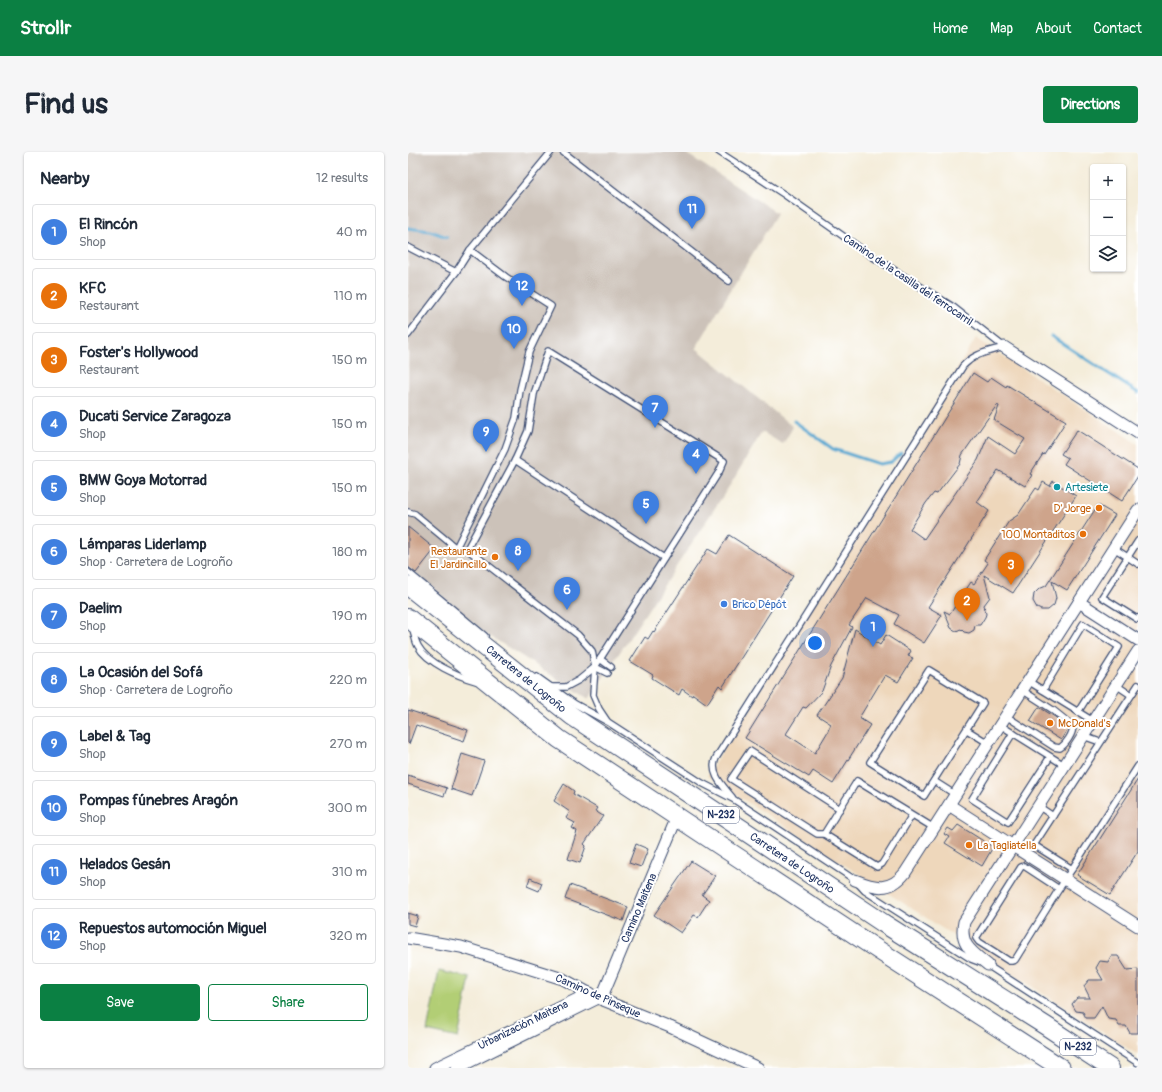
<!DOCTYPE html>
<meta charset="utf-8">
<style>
body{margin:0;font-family:Pangolin,sans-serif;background:#f6f6f7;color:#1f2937}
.controls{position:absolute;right:12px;top:12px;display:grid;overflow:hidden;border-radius:4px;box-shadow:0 1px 3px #0004}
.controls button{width:36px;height:36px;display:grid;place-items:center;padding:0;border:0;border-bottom:1px solid #e0e1e3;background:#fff;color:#1f2937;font:20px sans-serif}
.you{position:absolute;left:407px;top:491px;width:14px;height:14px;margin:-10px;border:3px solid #fff;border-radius:50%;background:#1a73e8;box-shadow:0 0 0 6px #1a73e833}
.badge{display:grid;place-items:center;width:26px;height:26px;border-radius:50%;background:#0b8043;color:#fff;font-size:13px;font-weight:700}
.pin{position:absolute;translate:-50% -33px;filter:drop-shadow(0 1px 2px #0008)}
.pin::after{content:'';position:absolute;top:21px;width:14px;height:12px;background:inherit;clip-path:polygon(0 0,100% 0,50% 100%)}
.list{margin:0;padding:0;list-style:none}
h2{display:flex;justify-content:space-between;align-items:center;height:52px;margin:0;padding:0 16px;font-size:17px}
h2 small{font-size:13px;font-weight:400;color:#747a83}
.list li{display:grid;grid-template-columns:26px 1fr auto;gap:12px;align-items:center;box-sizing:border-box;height:56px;margin:0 8px 8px;padding:0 8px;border:1px solid #e0e1e3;border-radius:4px}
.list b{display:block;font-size:15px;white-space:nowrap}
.list p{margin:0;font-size:13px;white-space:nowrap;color:#747a83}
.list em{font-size:13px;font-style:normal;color:#747a83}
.actions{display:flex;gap:8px;padding:12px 16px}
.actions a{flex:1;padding:9px 0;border:1px solid #0b8043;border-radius:4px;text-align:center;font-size:14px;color:#0b8043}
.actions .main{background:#0b8043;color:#fff}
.icon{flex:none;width:22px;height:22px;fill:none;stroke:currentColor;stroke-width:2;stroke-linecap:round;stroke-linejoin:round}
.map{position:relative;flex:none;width:730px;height:916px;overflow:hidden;border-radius:4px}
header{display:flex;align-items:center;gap:24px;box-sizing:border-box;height:56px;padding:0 20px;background:#0b8043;color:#fff}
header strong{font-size:19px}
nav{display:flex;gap:22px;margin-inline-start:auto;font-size:14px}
.intro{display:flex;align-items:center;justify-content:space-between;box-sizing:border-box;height:96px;padding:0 24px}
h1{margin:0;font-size:28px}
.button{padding:10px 18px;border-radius:4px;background:#0b8043;color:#fff;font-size:14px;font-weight:700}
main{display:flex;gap:24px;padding:0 24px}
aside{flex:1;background:#fff;border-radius:4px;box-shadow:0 1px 3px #0004}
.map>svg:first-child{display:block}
.built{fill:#eed7bb}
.industrial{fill:#ccc2b9}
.green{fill:#b2ce74;stroke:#667e69}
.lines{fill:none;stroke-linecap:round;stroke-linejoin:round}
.stream{stroke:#58a9d3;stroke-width:3}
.building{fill:#cea48b;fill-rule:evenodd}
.service-casing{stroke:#3c4c71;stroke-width:8}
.minor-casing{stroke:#3c4c71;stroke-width:13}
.trunk-casing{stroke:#3c4c71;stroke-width:20}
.service{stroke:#fff;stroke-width:5.5}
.minor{stroke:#fff;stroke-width:11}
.trunk{stroke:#fff;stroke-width:18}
.culture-dot{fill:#0f9aa8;stroke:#fff;stroke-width:1.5}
.food-dot{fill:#e8710a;stroke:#fff;stroke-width:1.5}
.shop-dot{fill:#3f7fe0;stroke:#fff;stroke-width:1.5}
.labels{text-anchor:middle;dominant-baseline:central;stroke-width:4;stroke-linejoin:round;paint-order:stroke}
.shield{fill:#fff;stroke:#5f6d8e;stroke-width:1}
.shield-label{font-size:10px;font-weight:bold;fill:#1b2f5e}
.street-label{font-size:11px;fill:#1b2f5e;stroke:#fff}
.culture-label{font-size:11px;fill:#0d838f;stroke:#fff;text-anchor:start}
.food-label{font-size:11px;fill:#c56008;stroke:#fff;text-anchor:end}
.shop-label{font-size:11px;fill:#366cbe;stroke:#fff;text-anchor:start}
</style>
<header>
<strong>Strollr</strong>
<nav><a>Home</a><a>Map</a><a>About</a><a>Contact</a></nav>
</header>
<div class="intro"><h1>Find us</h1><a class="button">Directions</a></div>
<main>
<aside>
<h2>Nearby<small>12 results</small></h2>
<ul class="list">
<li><span class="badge" style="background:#3f7fe0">1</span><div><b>El Rincón</b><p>Shop</p></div><em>40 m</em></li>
<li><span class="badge" style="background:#e8710a">2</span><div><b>KFC</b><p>Restaurant</p></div><em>110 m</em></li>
<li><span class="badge" style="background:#e8710a">3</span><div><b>Foster's Hollywood</b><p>Restaurant</p></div><em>150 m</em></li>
<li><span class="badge" style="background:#3f7fe0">4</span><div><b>Ducati Service Zaragoza</b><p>Shop</p></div><em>150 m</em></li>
<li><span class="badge" style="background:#3f7fe0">5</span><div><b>BMW Goya Motorrad</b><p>Shop</p></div><em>150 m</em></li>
<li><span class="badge" style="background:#3f7fe0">6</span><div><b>Lámparas Liderlamp</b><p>Shop · Carretera de Logroño</p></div><em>180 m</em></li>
<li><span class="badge" style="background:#3f7fe0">7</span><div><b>Daelim</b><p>Shop</p></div><em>190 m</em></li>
<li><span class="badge" style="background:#3f7fe0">8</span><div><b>La Ocasión del Sofá</b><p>Shop · Carretera de Logroño</p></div><em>220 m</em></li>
<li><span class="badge" style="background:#3f7fe0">9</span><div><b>Label &amp; Tag</b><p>Shop</p></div><em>270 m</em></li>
<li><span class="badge" style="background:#3f7fe0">10</span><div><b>Pompas fúnebres Aragón</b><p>Shop</p></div><em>300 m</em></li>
<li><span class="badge" style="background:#3f7fe0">11</span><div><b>Helados Gesán</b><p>Shop</p></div><em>310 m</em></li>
<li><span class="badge" style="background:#3f7fe0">12</span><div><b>Repuestos automoción Miguel</b><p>Shop</p></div><em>320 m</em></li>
</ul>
<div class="actions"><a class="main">Save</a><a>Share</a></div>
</aside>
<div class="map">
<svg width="730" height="916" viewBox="0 0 730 916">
<rect width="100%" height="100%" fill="#fff"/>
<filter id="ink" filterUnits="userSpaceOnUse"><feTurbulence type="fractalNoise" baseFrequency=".025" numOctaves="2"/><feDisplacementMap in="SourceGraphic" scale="8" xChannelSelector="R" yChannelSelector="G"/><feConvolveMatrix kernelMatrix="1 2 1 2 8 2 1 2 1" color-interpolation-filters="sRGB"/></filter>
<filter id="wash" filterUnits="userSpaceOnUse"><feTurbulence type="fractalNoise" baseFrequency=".012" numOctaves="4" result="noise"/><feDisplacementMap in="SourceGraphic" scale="16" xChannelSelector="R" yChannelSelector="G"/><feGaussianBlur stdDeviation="0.9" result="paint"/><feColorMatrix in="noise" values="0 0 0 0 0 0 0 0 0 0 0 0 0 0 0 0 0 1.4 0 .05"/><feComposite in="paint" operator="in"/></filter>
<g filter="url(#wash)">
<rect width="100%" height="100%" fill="#f4edda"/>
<path class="built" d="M568 186 730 292V903L299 624Z"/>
<path class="industrial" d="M0 0H276L369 61 288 196 385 275 375 292 354 280 324 330 181 547 77 481 0 414Z"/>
<path class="green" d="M31 819 62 826 50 886 19 879Z"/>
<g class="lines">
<g class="stream">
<path d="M0 76 22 79 39 85"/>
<path d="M643 184 730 241"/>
<path d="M386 269 425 297 471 312 483 310 493 301"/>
</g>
</g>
<g id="blocks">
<g class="building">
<path d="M565 221 579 230 583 225 598 235 599 233 658 269 636 303 635 302 622 322 624 323 617 334 590 318 569 350 581 359 520 455 534 463 516 491 486 472 491 463 459 446 441 473 444 475 423 514 414 539 398 556 395 555 378 582 407 601 419 581 423 572 409 563 434 526 447 477 472 493 478 483 503 499 500 504 505 506 490 530 477 523 451 566 462 573 425 632 405 619 401 625 337 586ZM589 253 591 254 586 268 617 287 607 302 580 284 570 308 516 387 502 377 518 351 526 341 529 342 552 312 554 303Z"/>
<path d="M669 278 730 317V324L714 349 656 312 660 306 653 302Z"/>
<path d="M645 329 668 344 605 441 576 423 582 445 576 453 578 462 577 465 572 473H567L566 478 561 481 556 480 553 477 548 479 543 476 536 459 542 462 563 430 566 432 580 411 576 408 601 369 610 363 628 336 631 338 635 330 642 334Z"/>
<path d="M690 353 707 363 659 438 644 429 648 446 646 453 640 458H633L629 456 625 449 626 442 631 437 638 434Z"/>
<path d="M0 375 27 397 8 421 0 415Z"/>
<path d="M321 383 385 424 314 536 311 533 299 552 285 542 284 544 274 537 271 543 244 526 245 523 222 509 237 485 240 487 245 479 246 480 300 397 309 402Z"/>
<path d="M631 555 647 565 660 576 653 588 622 569Z"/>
<path d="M0 558 60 578 56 589 8 573 1 592 0 591Z"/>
<path d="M54 602 76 609 64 644 43 637Z"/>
<path d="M0 623 39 636 36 644 0 632Z"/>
<path d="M730 627V699L702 743 669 723Z"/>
<path d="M156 632 166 639 165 642 189 656 187 659 195 664 176 692 178 694 172 711 160 707 169 679 164 676 167 671 158 666 162 660 146 649Z"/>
<path d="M550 673 585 695 574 714 537 691 541 685 536 682 540 676 545 679Z"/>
<path d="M228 692 240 697 233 715 221 711Z"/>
<path d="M283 709 307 724 294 743 301 748 290 765 286 763 273 781 246 763Z"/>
<path d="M122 726 134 731 131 739 119 734Z"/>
<path d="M162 733 220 755 215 769 157 747Z"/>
<path d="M0 761 10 764 7 774 0 772Z"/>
<path d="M703 804H710L719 818 730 817V881H722L718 874H711L708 868 700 867 694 854 686 866H678L675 860 668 859 664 852 669 846H682L676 834 681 828H695L688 816 692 809 700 810Z"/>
</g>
</g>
</g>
<g filter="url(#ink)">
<use href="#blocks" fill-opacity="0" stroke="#3c4c71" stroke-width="1"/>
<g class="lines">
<defs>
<g id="service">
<path d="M155 0 321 129"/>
<path d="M311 0 377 43 462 103 545 155 596 195"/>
<path d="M0 95 48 120"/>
<path d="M0 183 48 120 62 98 143 0"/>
<path d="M107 308 120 279 126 242 140 199 316 309 311 320 187 515 171 528 158 535H143"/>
<path d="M0 360 7 362 48 396 97 297 108 266 112 238 121 200 143 154 98 125 62 98"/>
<path d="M730 389 694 445 729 467 730 466"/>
<path d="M706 396 730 412"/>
<path d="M0 420 77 484"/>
<path d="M5 476C6 482 7 489 10 494 19 511 50 524 68 529"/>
<path d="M192 507 203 515"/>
<path d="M187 515 199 521"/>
<path d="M521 518 575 551 516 644 462 610Z"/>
<path d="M129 525 167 552 200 570 294 631 325 647 447 728 457 739 563 807 571 810"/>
<path d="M620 529 685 569"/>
<path d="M708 533 723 543"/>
<path d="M730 533 626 693 664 717 730 614"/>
<path d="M635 538 675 472 711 495 670 560"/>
<path d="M598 564 646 595 652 596C658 592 665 582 665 574L645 558 614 538"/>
<path d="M199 569 191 557 185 543 187 515 184 499 170 483 59 397 107 308 256 406"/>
<path d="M592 573 656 613"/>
<path d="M559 578 580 591"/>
<path d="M605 581 564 647 600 670 642 605"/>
<path d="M675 584 692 590"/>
<path d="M526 629 548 643"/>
<path d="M324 645C315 634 301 621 308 606L555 214C567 201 580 200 596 195"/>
<path d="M630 654 645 664"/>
<path d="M504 663 474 712 469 715 416 682 449 629 526 676"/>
<path d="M416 682H409L323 627 342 599 432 657"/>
<path d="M616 714 651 737 607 808 604 809H601L571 790 568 786 613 715Z"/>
<path d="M651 737 664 717"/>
<path d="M579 813 730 911"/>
</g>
<g id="minor">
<path d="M596 195 730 281"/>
<path d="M671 450 730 488"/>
<path d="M541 653 730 774"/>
<path d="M447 728C467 736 482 740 497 721L730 358"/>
<path d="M0 786 53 795 155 827 190 846 262 875 350 916"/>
<path d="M580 813C564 800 551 793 556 770L730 499"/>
<path d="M193 847 269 665"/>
<path d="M27 916 182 841"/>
<path d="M49 916 190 846"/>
</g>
<g id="trunk">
<path d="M0 434 164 564 475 771 638 874 702 916"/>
<path d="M0 466 151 587 461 792 653 916"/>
</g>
</defs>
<use href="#service" class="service-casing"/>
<use href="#minor" class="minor-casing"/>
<use href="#trunk" class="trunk-casing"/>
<use href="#service" class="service"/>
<use href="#minor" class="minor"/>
<use href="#trunk" class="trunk"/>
</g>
</g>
<circle class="culture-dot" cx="649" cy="335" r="4"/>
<g class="food-dot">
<circle cx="691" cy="356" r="4"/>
<circle cx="675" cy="382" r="4"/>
<circle cx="87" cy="405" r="4"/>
<circle cx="642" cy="571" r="4"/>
<circle cx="561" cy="693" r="4"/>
</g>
<circle class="shop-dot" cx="316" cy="452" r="4"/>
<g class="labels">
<g class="shield">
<rect x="295" y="655" width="36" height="16" rx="3"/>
<rect x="652" y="887" width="36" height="16" rx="3"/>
</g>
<g class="shield-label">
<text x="313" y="663">N-232</text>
<text x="670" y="895">N-232</text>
</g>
<g class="street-label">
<text transform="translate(500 128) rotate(34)">Camino de la casilla del ferrocarril</text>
<text transform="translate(118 527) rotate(39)">Carretera de Logroño</text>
<text transform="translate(384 711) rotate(34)">Carretera de Logroño</text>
<text transform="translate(231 756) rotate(-67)">Camino Maitena</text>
<text transform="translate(190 844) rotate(24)">Camino de Pinseque</text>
<text transform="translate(115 873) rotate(-26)">Urbanización Maitena</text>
</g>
<g class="culture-label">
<text x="657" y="335">Artesiete</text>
</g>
<g class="food-label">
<text x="683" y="356">D' Jorge</text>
<text x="667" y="382">100 Montaditos</text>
<text x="79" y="399">Restaurante<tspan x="79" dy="13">El Jardincillo</tspan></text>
<text x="650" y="571" text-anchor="start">McDonald's</text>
<text x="569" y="693" text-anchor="start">La Tagliatella</text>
</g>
<g class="shop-label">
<text x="324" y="452">Brico Dépôt</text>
</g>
</g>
</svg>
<div class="controls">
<button>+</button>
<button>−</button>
<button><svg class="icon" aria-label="layers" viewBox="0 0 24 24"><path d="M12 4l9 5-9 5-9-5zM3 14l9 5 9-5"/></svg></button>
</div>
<div class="you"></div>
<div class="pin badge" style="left:465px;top:495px;background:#3f7fe0">1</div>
<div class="pin badge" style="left:559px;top:469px;background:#e8710a">2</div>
<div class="pin badge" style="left:603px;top:433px;background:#e8710a">3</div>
<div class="pin badge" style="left:288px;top:322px;background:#3f7fe0">4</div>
<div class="pin badge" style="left:238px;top:372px;background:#3f7fe0">5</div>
<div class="pin badge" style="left:159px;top:458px;background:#3f7fe0">6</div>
<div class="pin badge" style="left:247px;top:276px;background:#3f7fe0">7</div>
<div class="pin badge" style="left:110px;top:419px;background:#3f7fe0">8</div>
<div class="pin badge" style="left:78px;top:300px;background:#3f7fe0">9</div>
<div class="pin badge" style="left:106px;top:197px;background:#3f7fe0">10</div>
<div class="pin badge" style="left:284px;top:77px;background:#3f7fe0">11</div>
<div class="pin badge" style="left:114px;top:154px;background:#3f7fe0">12</div>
</div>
</main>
